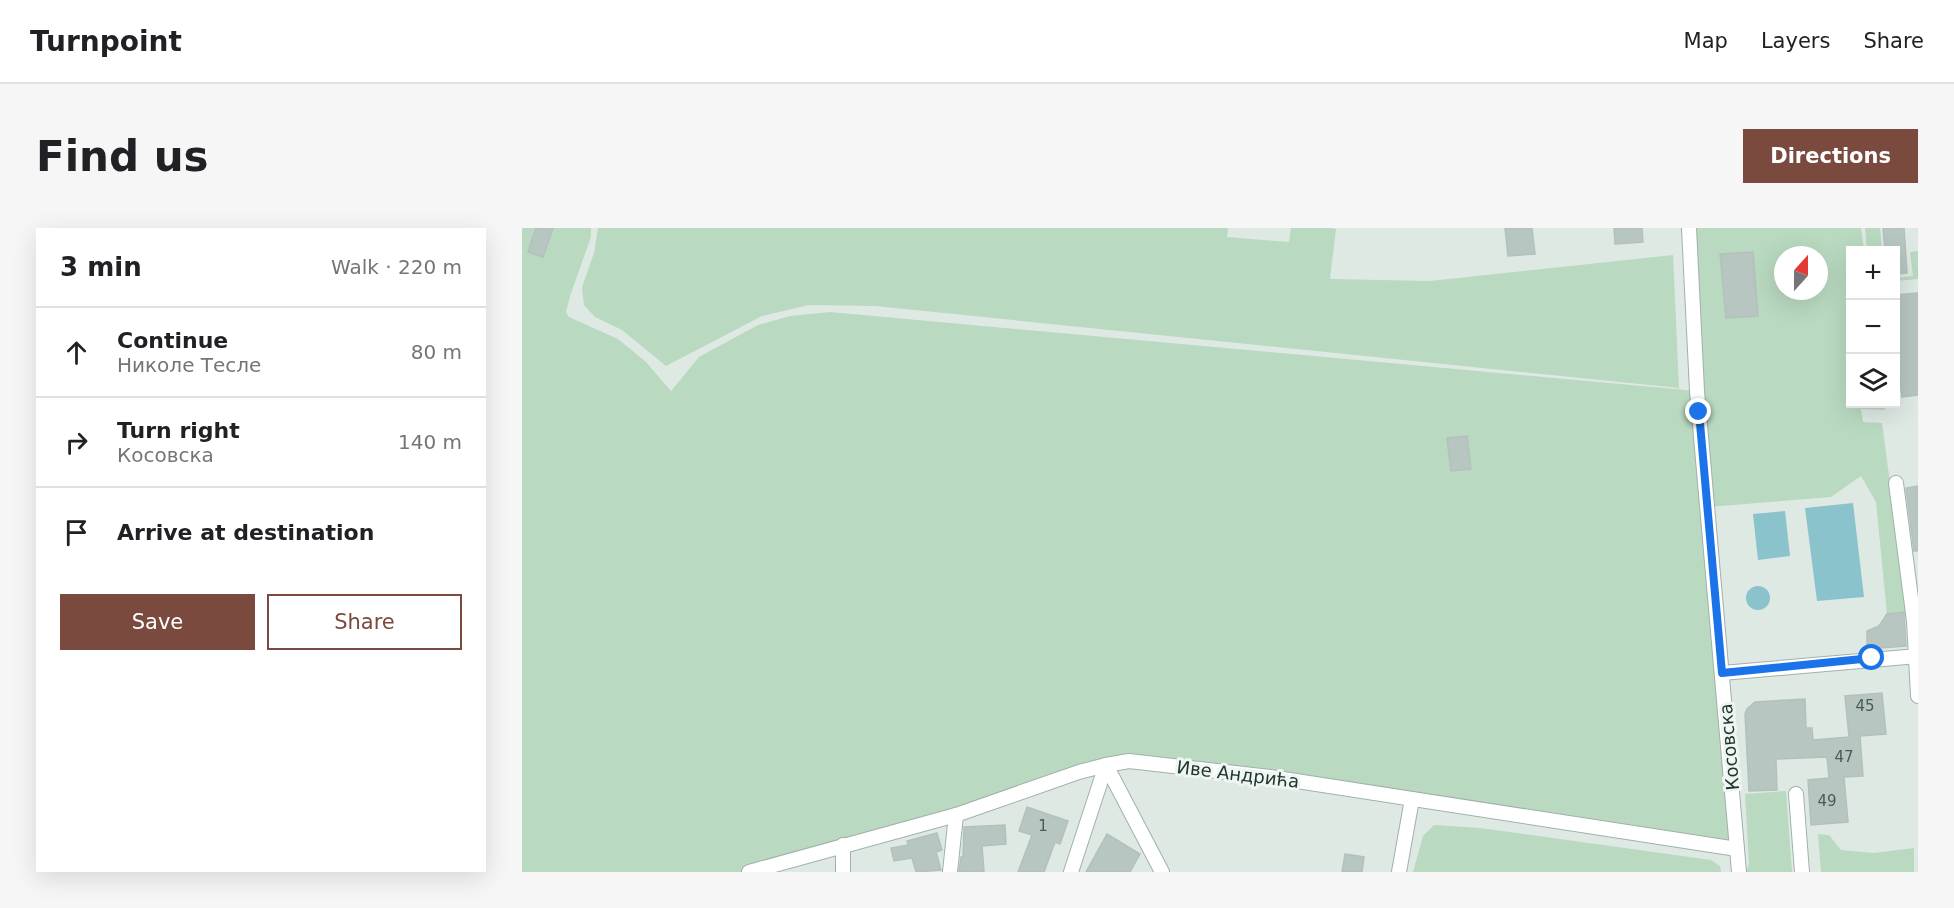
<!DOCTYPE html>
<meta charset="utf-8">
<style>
body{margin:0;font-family:"DejaVu Sans",sans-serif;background:#f6f6f6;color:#202124}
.controls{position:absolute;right:18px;top:18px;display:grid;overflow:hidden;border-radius:0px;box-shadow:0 6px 24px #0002}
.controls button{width:54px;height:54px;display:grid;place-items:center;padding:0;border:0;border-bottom:2px solid #e0e0e0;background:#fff;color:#202124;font:30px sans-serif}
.compass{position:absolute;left:1252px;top:18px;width:54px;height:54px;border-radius:50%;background:#fff;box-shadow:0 6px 24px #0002;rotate:21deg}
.stop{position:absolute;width:18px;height:18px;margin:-14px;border:4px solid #1a73e8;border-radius:50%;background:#fff}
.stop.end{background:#1a73e8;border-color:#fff;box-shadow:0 2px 6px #0008}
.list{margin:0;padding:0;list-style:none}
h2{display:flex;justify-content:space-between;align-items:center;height:78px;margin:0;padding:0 24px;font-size:26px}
h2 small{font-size:20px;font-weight:400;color:#757577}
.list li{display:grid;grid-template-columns:39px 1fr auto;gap:18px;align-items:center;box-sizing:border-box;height:90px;padding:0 24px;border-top:2px solid #e0e0e0}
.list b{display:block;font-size:22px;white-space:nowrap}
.list p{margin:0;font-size:20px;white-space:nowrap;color:#757577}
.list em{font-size:20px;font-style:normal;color:#757577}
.actions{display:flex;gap:12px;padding:18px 24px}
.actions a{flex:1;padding:14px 0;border:2px solid #7a4a3e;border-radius:0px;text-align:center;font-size:21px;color:#7a4a3e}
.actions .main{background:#7a4a3e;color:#fff}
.icon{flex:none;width:33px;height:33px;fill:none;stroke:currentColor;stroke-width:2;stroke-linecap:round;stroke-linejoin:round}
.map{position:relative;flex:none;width:1396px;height:644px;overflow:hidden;border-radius:0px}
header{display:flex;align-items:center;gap:36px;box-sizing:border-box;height:84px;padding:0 30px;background:#fff;border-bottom:2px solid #e0e0e0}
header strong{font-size:28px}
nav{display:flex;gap:33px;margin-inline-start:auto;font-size:21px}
.intro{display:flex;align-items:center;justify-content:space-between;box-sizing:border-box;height:144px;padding:0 36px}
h1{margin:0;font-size:42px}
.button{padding:15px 27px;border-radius:0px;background:#7a4a3e;color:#fff;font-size:21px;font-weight:700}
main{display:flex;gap:36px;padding:0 36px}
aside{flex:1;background:#fff;border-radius:0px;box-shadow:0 6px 24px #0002}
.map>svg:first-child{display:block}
.green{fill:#b9d9c0;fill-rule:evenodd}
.water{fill:#8ac3cb}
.building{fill:#b7c6c0;stroke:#b2c2bb;stroke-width:1.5}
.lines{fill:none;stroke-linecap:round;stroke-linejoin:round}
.minor-casing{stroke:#a2b0ab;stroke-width:16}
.minor{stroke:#fff;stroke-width:14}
.route{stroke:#1a73e8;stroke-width:8}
.labels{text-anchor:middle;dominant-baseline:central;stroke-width:6;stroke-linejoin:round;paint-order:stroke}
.number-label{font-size:15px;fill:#465c55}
.street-label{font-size:18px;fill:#213831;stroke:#eff6f2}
</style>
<header>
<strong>Turnpoint</strong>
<nav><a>Map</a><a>Layers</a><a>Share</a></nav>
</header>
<div class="intro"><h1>Find us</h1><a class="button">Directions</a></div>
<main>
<aside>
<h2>3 min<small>Walk · 220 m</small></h2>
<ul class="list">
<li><svg class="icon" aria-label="ahead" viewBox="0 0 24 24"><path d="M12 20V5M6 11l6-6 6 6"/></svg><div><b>Continue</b><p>Николе Тесле</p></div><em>80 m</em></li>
<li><svg class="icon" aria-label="right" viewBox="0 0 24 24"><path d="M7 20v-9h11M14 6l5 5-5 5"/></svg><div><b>Turn right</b><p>Косовска</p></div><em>140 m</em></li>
<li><svg class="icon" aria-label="arrive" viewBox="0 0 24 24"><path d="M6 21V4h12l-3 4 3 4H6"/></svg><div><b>Arrive at destination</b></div></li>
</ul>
<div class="actions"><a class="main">Save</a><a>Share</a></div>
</aside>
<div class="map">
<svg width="1396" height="644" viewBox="0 0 1396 644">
<rect width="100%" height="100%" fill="#dfe9e4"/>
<g class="green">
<path d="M0 0H69V9L48 68 44 84 47 89 96 111 124 134 149 163 177 129 236 97 268 88 308 84 1175 163 1167 0H1339L1342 22H1328V176H1362L1363 182 1339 181 1341 194 1360 195 1368 255 1389 383 1365 386 1354 274 1339 248 1309 269 1186 279 1215 621 607 533 227 644H0ZM1261 27H1297V63H1261Z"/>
<path d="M76 0H706L705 9 767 14 769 0H809L814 1 808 51 908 53 1151 27 1157 160 353 78 287 77 240 88 144 138 100 102 73 89 62 77 60 59 72 25Z"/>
<path d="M1343 0H1358L1360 22H1345Z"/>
<path d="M1396 23V51L1374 53V50L1391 48 1388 24Z"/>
<path d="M1264 563 1270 644H1224L1227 636 1223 566Z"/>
<path d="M912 597 958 600 1189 632 1198 638 1199 644H891L901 608Z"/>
<path d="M1296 606 1307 607 1319 622 1352 625 1392 620V644H1299Z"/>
</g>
<g class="water">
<path d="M1331 275 1342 369 1295 373 1283 280Z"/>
<path d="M1263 283 1268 328 1236 332 1231 286Z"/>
<circle cx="1236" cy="370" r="12"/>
</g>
<g class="building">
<path d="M14 0H31L21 29 6 24Z"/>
<path d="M983 0H1010L1013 26 986 28Z"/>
<path d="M1092 0H1120L1121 14 1093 16Z"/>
<path d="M1361 0H1382L1385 45 1374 46V22H1363Z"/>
<path d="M1231 24 1236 88 1204 90 1198 26Z"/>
<path d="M1396 65V167L1380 169 1374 123V67Z"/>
<path d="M945 208 949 241 929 243 925 210Z"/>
<path d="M1396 258V323H1392L1384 260Z"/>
<path d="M1382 384 1384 418 1345 421V403L1357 398 1365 386Z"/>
<path d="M1360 465 1364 506 1338 508 1341 548 1322 549 1326 594 1289 597 1286 552 1307 550 1305 529 1254 531 1255 562 1227 563 1223 486 1225 481 1233 474 1283 471 1284 500H1290L1291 512 1327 509 1323 468Z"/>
<path d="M505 579 546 593 538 616 533 614 522 644H496L510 607 497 603Z"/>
<path d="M483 597 484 616 460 618 462 644H437L439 629H441L442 599Z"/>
<path d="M415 605 420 622 414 624 419 642 394 644 390 630 372 633 369 620 386 617 385 613Z"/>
<path d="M585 606 618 626 608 644H564Z"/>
<path d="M823 626 842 629 840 644H820Z"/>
</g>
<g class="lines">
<defs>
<g id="minor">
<path d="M1167 0 1175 163 1217 644"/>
<path d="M1374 255 1392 393 1396 468"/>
<path d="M1200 445 1396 428"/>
<path d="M584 537 640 644"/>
<path d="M1274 566 1280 644"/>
<path d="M227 644 434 587 557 544 584 537 607 533 748 549 1215 621"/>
<path d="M321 644V617"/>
<path d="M428 644 434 587"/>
<path d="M549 644 584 537"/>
<path d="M877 644 890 571"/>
</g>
</defs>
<use href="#minor" class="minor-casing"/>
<use href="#minor" class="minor"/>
</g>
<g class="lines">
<path class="route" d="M1177 184 1200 445 1350 430"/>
</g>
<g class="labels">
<g class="number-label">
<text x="1343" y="478">45</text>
<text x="1322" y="529">47</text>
<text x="1305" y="573">49</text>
<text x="521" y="598">1</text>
</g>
<g class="street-label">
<text transform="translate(1207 519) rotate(-95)">Косовска</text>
<text transform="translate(716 546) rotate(7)">Иве Андрића</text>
</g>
</g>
</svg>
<div class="controls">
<button>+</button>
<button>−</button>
<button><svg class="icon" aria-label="layers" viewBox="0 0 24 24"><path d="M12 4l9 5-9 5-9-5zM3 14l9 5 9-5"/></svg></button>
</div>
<svg class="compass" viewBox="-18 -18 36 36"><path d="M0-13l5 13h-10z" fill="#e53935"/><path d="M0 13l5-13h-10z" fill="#757577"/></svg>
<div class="stop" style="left:1350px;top:430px"></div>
<div class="stop end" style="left:1177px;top:184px"></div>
</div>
</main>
